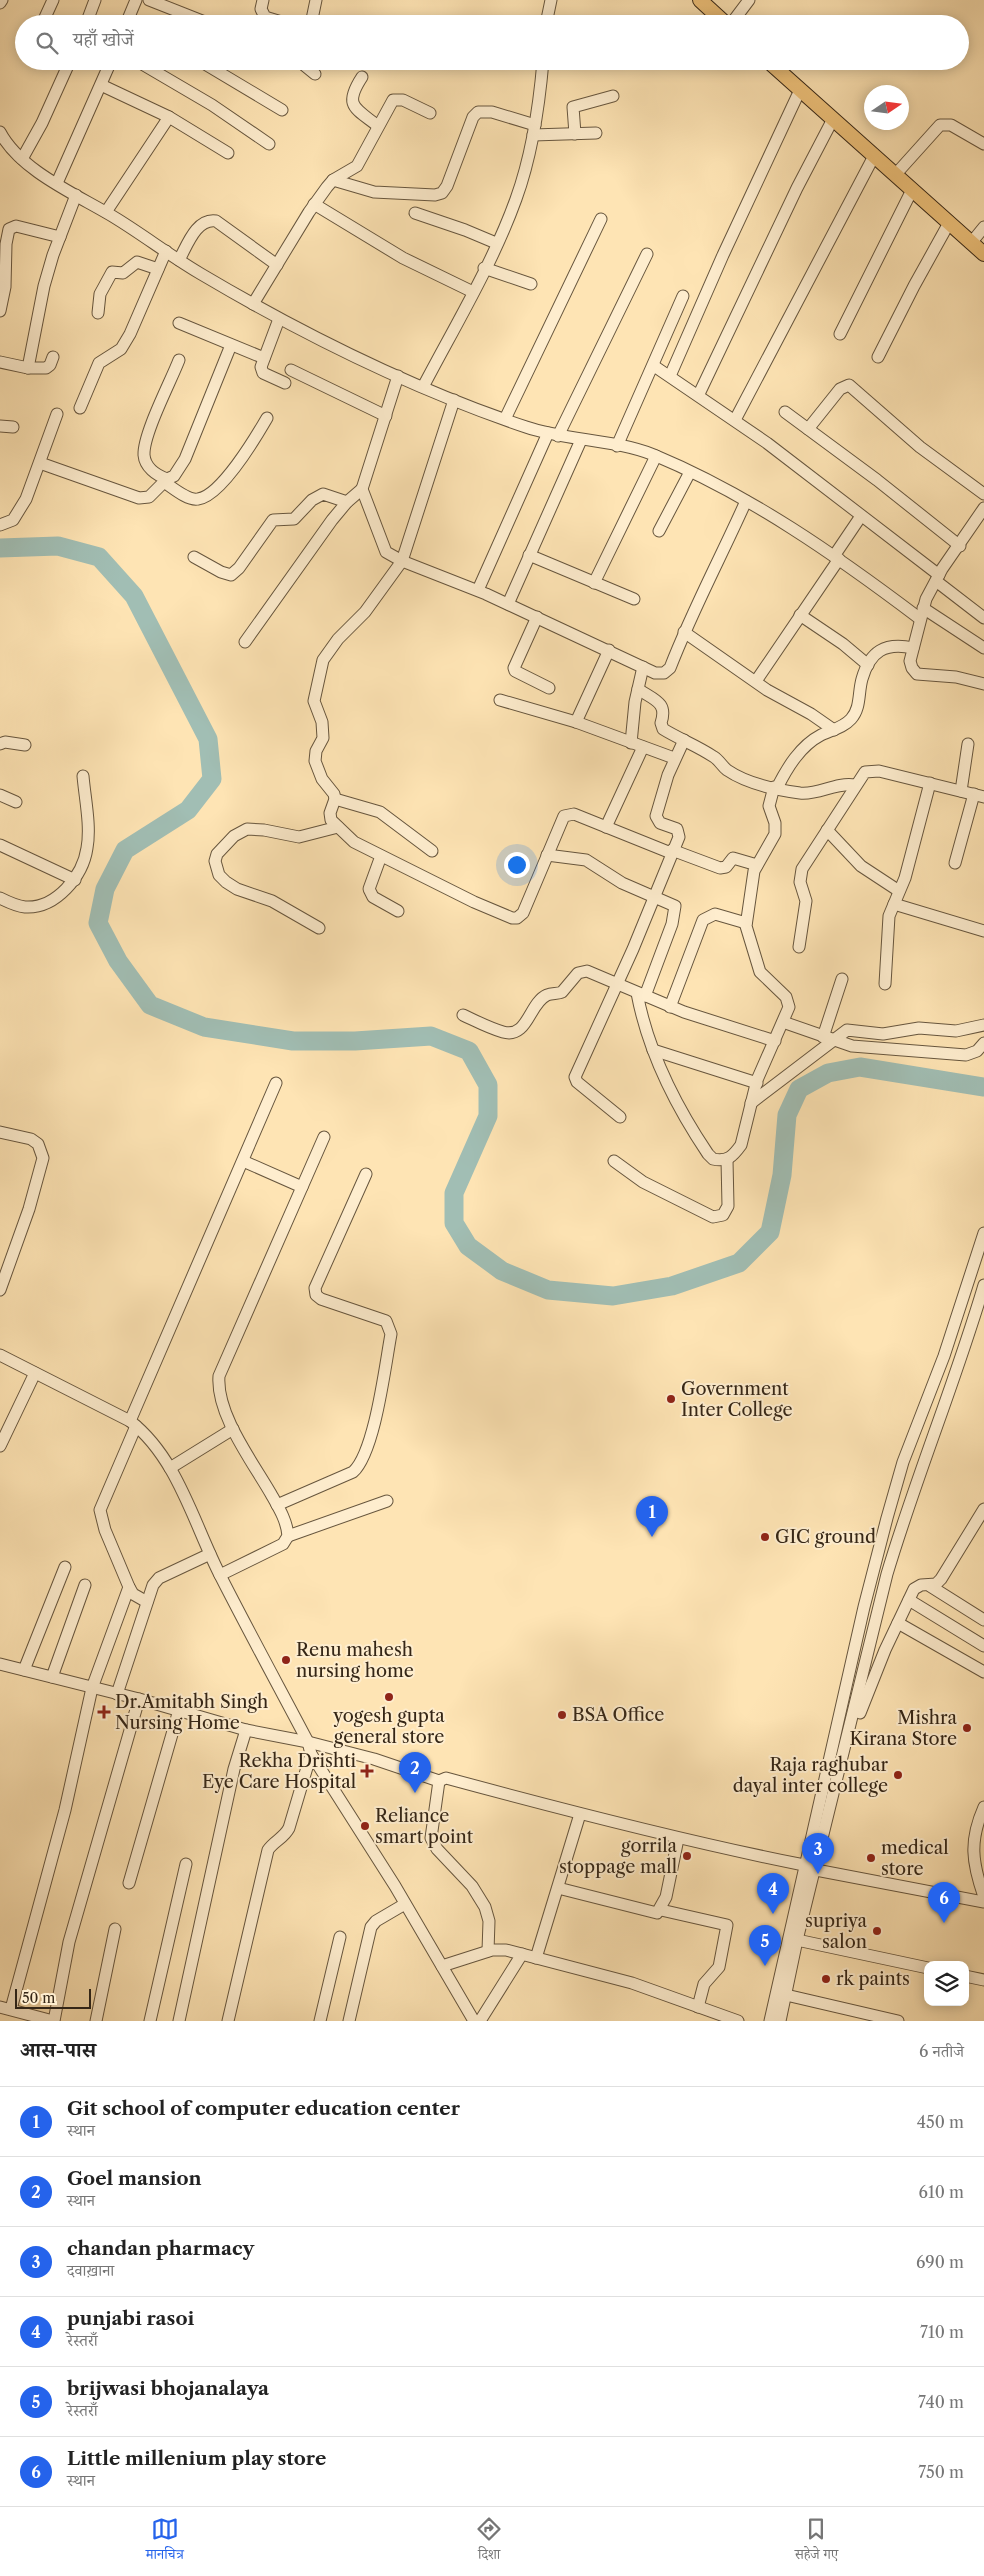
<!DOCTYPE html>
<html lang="hi">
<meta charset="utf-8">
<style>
body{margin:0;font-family:"Libre Caslon Text","Noto Serif Devanagari",serif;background:#f2f2f2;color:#222}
.controls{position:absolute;right:15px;bottom:15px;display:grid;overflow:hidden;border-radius:10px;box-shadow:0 2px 12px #0003}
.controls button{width:45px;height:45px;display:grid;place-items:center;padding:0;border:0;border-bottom:1px solid #e0e0e0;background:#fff;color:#222;font:25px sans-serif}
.compass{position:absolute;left:864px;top:85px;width:45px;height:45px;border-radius:50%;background:#fff;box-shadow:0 2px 12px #0003;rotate:77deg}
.scale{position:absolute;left:15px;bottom:12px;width:76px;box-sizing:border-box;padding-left:5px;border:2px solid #352616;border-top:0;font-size:14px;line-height:18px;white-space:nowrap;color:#352616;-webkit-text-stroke:4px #feedce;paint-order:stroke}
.you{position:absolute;left:516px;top:864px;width:18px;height:18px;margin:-12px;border:4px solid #fff;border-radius:50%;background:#1a73e8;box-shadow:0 0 0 8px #1a73e833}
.badge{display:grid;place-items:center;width:32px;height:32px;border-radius:50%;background:#2563eb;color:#fff;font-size:16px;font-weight:700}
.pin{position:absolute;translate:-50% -41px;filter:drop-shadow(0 1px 2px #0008)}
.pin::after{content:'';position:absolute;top:26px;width:18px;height:15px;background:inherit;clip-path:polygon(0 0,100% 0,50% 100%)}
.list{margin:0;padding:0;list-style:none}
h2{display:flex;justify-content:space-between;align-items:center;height:65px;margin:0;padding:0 20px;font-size:21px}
h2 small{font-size:16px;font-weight:400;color:#767676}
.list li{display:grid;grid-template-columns:32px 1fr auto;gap:15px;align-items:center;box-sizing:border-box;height:70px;padding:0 20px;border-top:1px solid #e0e0e0}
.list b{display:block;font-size:19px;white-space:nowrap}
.list p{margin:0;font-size:16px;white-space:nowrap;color:#767676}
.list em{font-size:16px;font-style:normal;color:#767676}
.icon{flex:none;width:28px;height:28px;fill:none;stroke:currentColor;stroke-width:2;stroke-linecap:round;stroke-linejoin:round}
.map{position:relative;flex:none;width:984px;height:2021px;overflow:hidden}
.search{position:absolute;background:#fff;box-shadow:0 2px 12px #0003;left:15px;right:15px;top:15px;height:55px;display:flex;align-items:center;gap:12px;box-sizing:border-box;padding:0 18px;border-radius:28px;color:#767676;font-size:19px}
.sheet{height:485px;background:#fff}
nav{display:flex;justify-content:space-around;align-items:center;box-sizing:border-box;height:70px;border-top:1px solid #e0e0e0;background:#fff;font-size:14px;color:#767676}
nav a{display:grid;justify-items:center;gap:2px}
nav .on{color:#2563eb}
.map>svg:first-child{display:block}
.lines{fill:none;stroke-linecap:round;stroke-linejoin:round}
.river{stroke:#a1beb4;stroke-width:19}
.minor-casing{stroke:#67563e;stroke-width:13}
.major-casing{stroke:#352616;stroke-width:16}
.minor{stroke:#feedce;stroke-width:11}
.major{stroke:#efc27a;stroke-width:14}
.poi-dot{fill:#8f2418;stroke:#feedce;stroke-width:2}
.labels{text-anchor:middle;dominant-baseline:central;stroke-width:4;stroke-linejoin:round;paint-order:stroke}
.poi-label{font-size:18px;fill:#352616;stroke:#feedce;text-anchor:start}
</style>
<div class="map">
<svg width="984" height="2021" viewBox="0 0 984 2021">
<rect width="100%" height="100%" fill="#fee4b4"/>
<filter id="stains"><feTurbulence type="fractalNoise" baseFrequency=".004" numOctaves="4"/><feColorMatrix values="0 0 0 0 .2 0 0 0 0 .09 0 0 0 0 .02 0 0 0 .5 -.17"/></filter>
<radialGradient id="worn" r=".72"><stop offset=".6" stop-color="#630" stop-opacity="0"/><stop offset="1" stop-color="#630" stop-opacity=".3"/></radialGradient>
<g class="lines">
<path class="river" d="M0 548 58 546 99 557 134 596 208 739 212 779 188 810 125 850 105 889 98 923 118 961 150 1005 204 1027 293 1041H355L431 1036 469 1051 488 1085V1116L454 1193V1223L468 1246 502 1271 548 1290 613 1296 672 1286 739 1263 770 1232 782 1175 787 1115 799 1089 828 1073 860 1067 984 1087"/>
<defs>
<g id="minor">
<path d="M149 0 210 24"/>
<path d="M263 0 261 9 265 17 288 24"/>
<path d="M0 3 2 0"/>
<path d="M42 24 53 0"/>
<path d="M86 24 95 0"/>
<path d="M126 24 136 0"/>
<path d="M311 24 316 0"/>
<path d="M546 24 551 0"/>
<path d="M731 24 749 0"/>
<path d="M137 61 212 105 269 144"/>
<path d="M200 61 282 110"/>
<path d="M299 61 315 74"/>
<path d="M362 77C343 106 355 108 378 126"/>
<path d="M101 85 169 117 228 153"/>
<path d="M0 132C21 172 80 196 117 219 146 237 172 257 201 274 304 335 413 389 526 427 567 441 614 439 654 455 750 495 837 556 919 618"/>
<path d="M575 134 573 107 613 96"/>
<path d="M533 135 596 133"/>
<path d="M22 159 42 123 70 61"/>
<path d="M895 175 940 125H951L984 144"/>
<path d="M333 180 374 192 435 195 442 193 447 186 473 117 478 112H492L535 125"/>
<path d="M57 183 111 61"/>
<path d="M314 204 403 258 473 292"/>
<path d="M106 212 169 117"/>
<path d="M415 213 465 230 496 243"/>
<path d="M971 243 984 227"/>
<path d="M179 260C187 246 196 218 216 221L277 265"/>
<path d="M484 268 531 284"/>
<path d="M253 304 309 212 327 187 333 180 357 166 393 100H403L430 113"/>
<path d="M0 311 5 287 6 244 9 229 16 226 60 237"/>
<path d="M98 313 100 294 112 272 123 273 137 262 158 269"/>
<path d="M279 319 261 367 263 373 285 383"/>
<path d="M179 323 264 358"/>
<path d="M840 334 912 190"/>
<path d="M878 357 914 286 949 223"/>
<path d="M179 360C171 381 143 434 144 455 145 467 156 475 167 479L174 476 185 459 231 345"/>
<path d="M0 362 28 368H46L50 365 53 357"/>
<path d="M654 366 767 443 939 575"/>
<path d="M28 368 44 286 53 255 76 195"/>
<path d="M291 370 386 416"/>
<path d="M398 376 362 489 386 552 402 561 486 594 655 673H664L670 668C692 611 721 557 746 501"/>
<path d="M670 376 723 255 800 90"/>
<path d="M423 387C455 326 493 263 516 199 532 155 539 108 543 61"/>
<path d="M699 394 797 188 833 119"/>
<path d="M454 400 402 561 365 612 338 639 323 660 314 701 322 722 323 738 316 751 315 761 322 779 334 794 335 799 330 813 331 820 354 842 474 902 512 918H517L523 913 564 816 574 814 671 853"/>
<path d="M80 408 99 363 121 349 130 334 166 251"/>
<path d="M785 412 877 480 960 546"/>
<path d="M505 419 601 219"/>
<path d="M735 420 874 156"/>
<path d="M0 426 13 427"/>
<path d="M808 429 840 389 849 385 920 447 984 494"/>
<path d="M558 436 647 254"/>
<path d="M617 446 683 296"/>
<path d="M40 463 139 498 149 497 167 479"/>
<path d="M164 482C173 488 188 501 198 499 221 496 256 437 267 418"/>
<path d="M984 508 942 569 926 599 910 661 912 668 917 674 956 677 984 684"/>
<path d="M0 525 13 520 26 499 57 414"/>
<path d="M659 531 690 472"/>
<path d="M529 555 634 599"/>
<path d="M834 556 861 516"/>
<path d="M194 557 221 572 231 575 239 568 273 520 294 519 312 500 323 494 347 502"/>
<path d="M936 581 984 618"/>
<path d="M594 583 656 456"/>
<path d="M478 590 548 433"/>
<path d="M508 604 581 440"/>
<path d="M923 608 984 648"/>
<path d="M800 615 843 644 868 665"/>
<path d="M537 617 514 668 515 671 549 688"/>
<path d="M684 632 767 690 811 714 834 730"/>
<path d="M245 642 332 520 347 502 362 489"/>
<path d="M756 681 839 559"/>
<path d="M638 689C654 700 668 702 661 723L663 729C679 739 698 746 714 757 719 760 722 766 727 770 746 783 777 790 800 793 819 795 835 782 855 785"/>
<path d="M500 700 576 722 674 758"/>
<path d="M576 722 609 650"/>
<path d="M631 743 635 702 643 667"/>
<path d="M0 744 5 742 25 745"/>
<path d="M777 788C787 768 800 746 821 735 831 730 843 728 851 719 861 708 858 693 862 679 870 651 885 642 913 648"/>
<path d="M961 791 968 744"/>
<path d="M0 795 16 802"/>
<path d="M335 799 380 812 432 851"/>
<path d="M606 827 643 747"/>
<path d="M827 830 861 866 899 891"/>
<path d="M0 845 75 880"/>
<path d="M672 850 720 868 726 867 733 858 757 865"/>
<path d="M547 855 586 860 622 883 675 906 672 924 645 996"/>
<path d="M381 856 369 889 373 897 398 911"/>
<path d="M955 863 974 794"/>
<path d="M0 898C8 902 16 906 25 907 56 909 83 876 87 848 91 826 85 799 83 776"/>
<path d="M894 904 984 931"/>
<path d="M319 928 272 901 237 889 226 882 219 875 215 861 217 854 234 836 247 829 264 830 299 837 338 827"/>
<path d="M799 947 806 901 800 882 802 869 865 772 879 771 984 797"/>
<path d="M885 984 889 916 905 878 930 783"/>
<path d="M637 993C648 1052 675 1105 708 1154L713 1159C728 1162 733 1156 741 1145L757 1080 789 1007 786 997 760 972 746 926 754 871 775 834V823L769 806 774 787"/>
<path d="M670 1007 703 920 715 914 746 923"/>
<path d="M463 1015C476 1021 489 1028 503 1032 528 1039 529 1003 547 995 552 993 558 994 562 992L578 973 587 971 684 1012 775 1041"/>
<path d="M783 1022 852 1046 966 1055 977 1051 984 1043"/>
<path d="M823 1037 842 979"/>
<path d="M653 1050 757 1083"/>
<path d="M751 1103 847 1030 883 1034 919 1028 956 1031 984 1025"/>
<path d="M620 1117 577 1082 575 1077 633 949 679 837 677 829 660 823 656 816 668 775 684 740"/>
<path d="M0 1132 31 1139 38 1144 43 1158 29 1209 0 1290"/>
<path d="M243 1161 302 1187"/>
<path d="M614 1161 643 1182 713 1217 723 1215 728 1206 727 1160"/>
<path d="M0 1355 130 1421C178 1458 194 1525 221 1577 249 1632 279 1687 308 1742L311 1754 395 1886 474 2021"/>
<path d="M130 1421 276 1083"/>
<path d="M136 1426 100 1510 105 1530 129 1587 133 1594 147 1602"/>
<path d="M0 1446 35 1373"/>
<path d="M170 1468 233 1429"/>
<path d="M277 1505 353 1472C375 1452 385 1366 391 1334L386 1321 321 1299 316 1295 315 1288 366 1174"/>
<path d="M288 1536 387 1501"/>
<path d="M220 1575 283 1544 288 1536C287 1521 279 1508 271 1494 252 1461 216 1414 219 1376L324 1137"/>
<path d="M930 1586 984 1620"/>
<path d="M909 1600 984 1646"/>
<path d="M898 1623 984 1672"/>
<path d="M0 1664 139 1699 246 1730 308 1742 374 1759 439 1781 446 1778C564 1810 683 1841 804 1865L816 1870 984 1902"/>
<path d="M24 1670 65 1567"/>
<path d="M52 1677 85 1585"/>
<path d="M117 1694 153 1585 159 1578 210 1554"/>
<path d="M860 1713 885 1650 914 1589 921 1585 936 1584 941 1579 984 1509"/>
<path d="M439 1781 431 1838 437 1849 472 1886 485 1907 489 1921 488 1951"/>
<path d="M984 1807C969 1841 972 1862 984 1897"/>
<path d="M129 1883 179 1710"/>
<path d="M558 1888 657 1913 666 1897 678 1839"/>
<path d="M661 1910 727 1925 719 1967 704 1984 698 2007"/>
<path d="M797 1940 928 1968"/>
<path d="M536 1958 580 1814"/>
<path d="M442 1966 492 1950H506L632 1983 738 2021"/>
<path d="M965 1976 984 1980"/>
<path d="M786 1995 898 2021"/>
<path d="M0 2007 53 2021"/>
<path d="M11 2009 65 1810 92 1688 129 1587"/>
<path d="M54 2021 69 1942 139 1699"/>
<path d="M96 2021 115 1929"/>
<path d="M150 2021 186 1864"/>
<path d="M179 2021 234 1769 246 1730"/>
<path d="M228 2021 268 1850C274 1841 284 1838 289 1828L311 1754"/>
<path d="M320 2021 340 1937"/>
<path d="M349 2021 371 1927 376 1921 405 1904"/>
<path d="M480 2021 522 1954"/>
<path d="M770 2021 864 1607 887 1518 903 1462 944 1356 984 1233"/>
<path d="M780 2021 797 1940 887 1574C916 1477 955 1383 984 1285"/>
</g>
<g id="major">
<path d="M700 0 726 24"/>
<path d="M768 61 984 254"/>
</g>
</defs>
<use href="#minor" class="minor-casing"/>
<use href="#major" class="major-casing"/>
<use href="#minor" class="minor"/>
<use href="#major" class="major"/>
</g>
<g class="poi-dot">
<circle cx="671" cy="1399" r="5"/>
<circle cx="765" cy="1537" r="5"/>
<circle cx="286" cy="1660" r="5"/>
<circle cx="389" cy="1697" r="5"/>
<path d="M101.5 1704.5h5v5h5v5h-5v5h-5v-5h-5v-5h5z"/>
<circle cx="562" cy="1715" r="5"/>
<circle cx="967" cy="1728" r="5"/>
<path d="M364.5 1763.5h5v5h5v5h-5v5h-5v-5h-5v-5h5z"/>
<circle cx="898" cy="1775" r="5"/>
<circle cx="365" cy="1826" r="5"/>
<circle cx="687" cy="1856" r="5"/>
<circle cx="871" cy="1858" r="5"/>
<circle cx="877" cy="1931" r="5"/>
<circle cx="826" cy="1979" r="5"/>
</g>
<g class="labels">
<g class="poi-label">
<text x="681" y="1389">Government<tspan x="681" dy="21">Inter College</tspan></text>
<text x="775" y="1537">GIC ground</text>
<text x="296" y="1650">Renu mahesh<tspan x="296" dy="21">nursing home</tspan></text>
<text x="115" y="1702">Dr.Amitabh Singh<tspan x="115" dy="21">Nursing Home</tspan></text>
<text x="572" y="1715">BSA Office</text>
<text x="389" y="1716" text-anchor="middle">yogesh gupta<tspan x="389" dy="21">general store</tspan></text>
<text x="957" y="1718" text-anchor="end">Mishra<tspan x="957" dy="21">Kirana Store</tspan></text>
<text x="356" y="1761" text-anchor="end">Rekha Drishti<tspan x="356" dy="21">Eye Care Hospital</tspan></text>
<text x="888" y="1765" text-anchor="end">Raja raghubar<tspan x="888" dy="21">dayal inter college</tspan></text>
<text x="375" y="1816">Reliance<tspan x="375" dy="21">smart point</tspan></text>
<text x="677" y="1846" text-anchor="end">gorrila<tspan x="677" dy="21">stoppage mall</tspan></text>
<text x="881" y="1848">medical<tspan x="881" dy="21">store</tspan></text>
<text x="867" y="1921" text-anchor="end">supriya<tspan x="867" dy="21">salon</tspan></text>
<text x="836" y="1979">rk paints</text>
</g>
</g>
<rect width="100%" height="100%" filter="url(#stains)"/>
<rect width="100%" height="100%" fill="url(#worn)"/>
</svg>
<div class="controls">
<button><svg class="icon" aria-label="layers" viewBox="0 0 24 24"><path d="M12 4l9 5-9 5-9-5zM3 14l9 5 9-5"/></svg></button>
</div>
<svg class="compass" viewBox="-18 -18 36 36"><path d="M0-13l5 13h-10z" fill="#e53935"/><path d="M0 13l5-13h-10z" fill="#767676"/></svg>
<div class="scale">50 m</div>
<div class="you"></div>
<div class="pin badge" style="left:652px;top:1537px">1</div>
<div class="pin badge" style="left:415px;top:1793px">2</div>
<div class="pin badge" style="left:818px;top:1874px">3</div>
<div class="pin badge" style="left:773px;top:1914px">4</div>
<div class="pin badge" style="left:765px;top:1966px">5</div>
<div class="pin badge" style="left:944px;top:1923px">6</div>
<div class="search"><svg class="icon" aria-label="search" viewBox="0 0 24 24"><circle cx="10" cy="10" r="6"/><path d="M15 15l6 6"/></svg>यहाँ खोजें</div>
</div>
<section class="sheet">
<h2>आस-पास<small>6 नतीजे</small></h2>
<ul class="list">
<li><span class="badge">1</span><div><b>Git school of computer education center</b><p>स्थान</p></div><em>450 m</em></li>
<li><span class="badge">2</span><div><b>Goel mansion</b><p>स्थान</p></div><em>610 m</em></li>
<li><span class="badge">3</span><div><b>chandan pharmacy</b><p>दवाख़ाना</p></div><em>690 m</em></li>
<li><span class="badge">4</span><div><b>punjabi rasoi</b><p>रेस्तराँ</p></div><em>710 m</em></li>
<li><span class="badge">5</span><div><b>brijwasi bhojanalaya</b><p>रेस्तराँ</p></div><em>740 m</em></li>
<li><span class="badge">6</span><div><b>Little millenium play store</b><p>स्थान</p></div><em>750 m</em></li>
</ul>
</section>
<nav>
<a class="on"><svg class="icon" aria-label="map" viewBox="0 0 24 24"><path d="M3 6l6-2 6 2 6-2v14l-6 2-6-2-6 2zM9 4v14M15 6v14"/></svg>मानचित्र</a>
<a><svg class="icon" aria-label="directions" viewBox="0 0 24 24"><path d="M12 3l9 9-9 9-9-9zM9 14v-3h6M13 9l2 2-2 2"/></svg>दिशा</a>
<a><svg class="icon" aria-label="saved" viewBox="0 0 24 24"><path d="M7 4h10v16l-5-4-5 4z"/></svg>सहेजे गए</a>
</nav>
